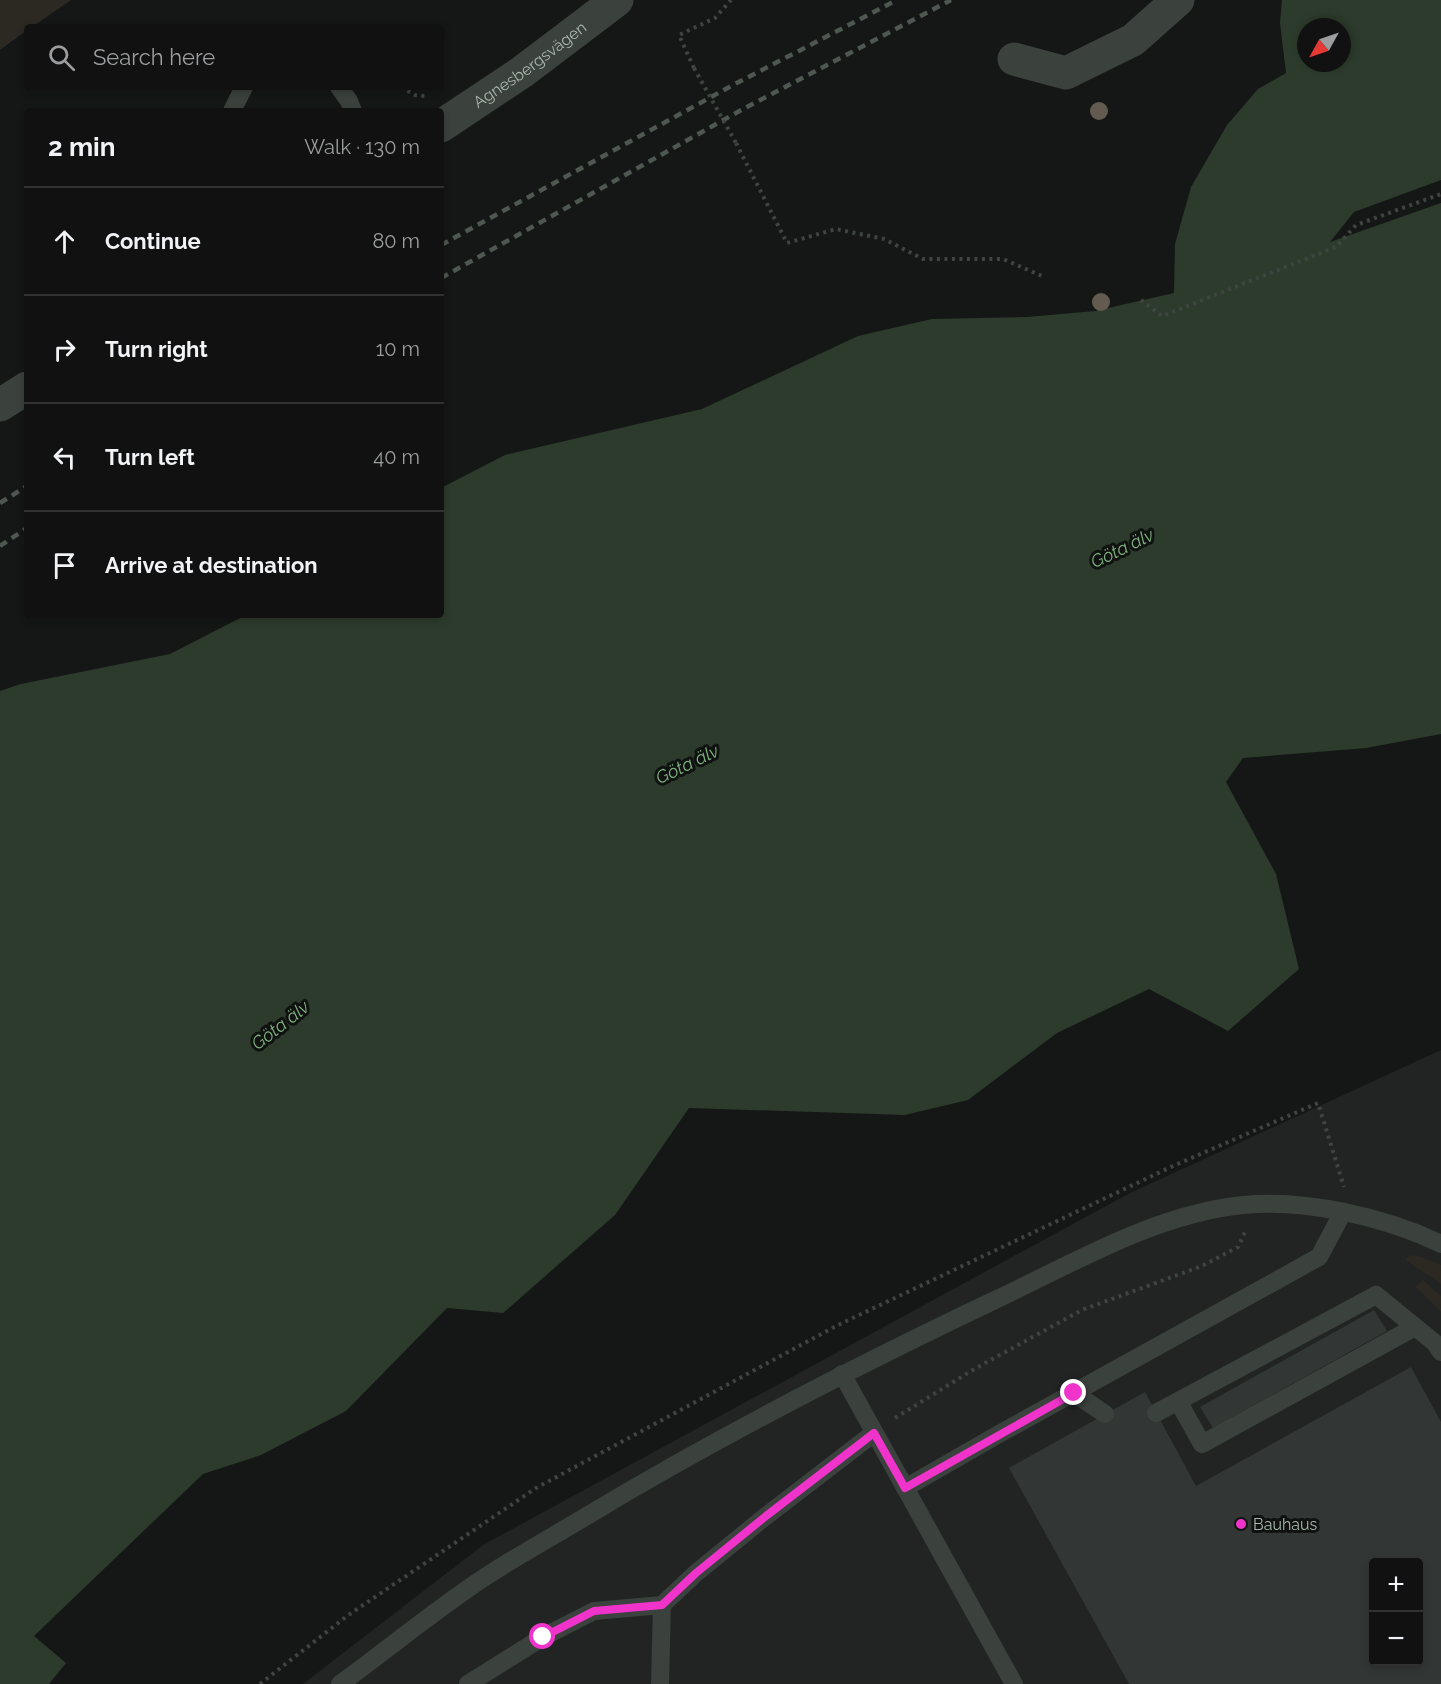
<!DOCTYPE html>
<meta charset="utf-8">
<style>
body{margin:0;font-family:Raleway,sans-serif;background:#1e1f1e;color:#f1f3f6}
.controls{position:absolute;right:18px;bottom:18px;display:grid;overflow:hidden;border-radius:6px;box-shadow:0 3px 9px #0003}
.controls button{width:54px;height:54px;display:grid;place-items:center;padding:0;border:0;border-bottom:2px solid #303130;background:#101110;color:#f1f3f6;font:30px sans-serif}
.compass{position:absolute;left:1297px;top:18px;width:54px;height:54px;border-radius:50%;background:#101110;box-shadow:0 3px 9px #0003;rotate:230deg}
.stop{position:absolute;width:18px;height:18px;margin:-14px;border:4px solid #f034cb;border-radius:50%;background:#fff}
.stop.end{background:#f034cb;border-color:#fff;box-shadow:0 2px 6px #0008}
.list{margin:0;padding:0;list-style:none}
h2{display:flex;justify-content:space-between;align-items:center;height:78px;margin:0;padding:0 24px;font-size:26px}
h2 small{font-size:20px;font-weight:400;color:#9c9d9f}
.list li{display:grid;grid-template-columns:39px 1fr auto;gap:18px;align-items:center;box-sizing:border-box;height:108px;padding:0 24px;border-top:2px solid #303130}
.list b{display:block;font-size:22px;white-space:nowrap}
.list em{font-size:20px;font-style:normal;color:#9c9d9f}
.icon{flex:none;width:33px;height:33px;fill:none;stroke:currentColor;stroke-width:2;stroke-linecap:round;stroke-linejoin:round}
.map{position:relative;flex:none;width:1441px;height:1684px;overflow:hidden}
.search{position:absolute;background:#101110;box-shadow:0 3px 9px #0003;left:24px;top:24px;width:420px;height:66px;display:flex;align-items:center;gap:15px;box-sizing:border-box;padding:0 21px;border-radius:6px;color:#9c9d9f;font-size:22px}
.panel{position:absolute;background:#101110;box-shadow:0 3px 9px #0003;left:24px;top:108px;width:420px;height:510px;border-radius:6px}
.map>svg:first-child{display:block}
.built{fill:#212423;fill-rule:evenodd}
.green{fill:#2c2923}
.water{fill:#2c3b2b;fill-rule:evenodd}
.building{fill:#323634;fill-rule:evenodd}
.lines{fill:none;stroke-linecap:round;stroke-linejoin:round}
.path{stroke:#3e4540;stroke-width:4;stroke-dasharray:3 4.5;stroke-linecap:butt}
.service{stroke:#3b413d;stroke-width:18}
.minor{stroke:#3b413d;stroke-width:33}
.rail{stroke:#4f5751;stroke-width:4.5;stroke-dasharray:8 6;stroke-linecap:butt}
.path-bridge{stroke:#3e4540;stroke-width:4;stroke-dasharray:3 4.5;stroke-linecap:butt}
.tree{fill:#635b4f}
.route{stroke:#f034cb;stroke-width:8}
.poi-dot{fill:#f034cb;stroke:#101211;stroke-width:2}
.labels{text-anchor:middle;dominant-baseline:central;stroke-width:6;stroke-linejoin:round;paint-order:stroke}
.street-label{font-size:16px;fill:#a7b7ab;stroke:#101211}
.poi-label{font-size:16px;fill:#a7b7ab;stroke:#101211;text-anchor:start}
.water-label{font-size:18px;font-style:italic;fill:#7eb27e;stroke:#101211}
</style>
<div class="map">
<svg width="1441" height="1684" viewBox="0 0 1441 1684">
<rect width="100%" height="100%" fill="#151716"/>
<path class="built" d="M1441 1050V1684H303L483 1545 1128 1194ZM1374 1562H1418V1662H1374Z"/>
<g class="green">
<path d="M0 0H71L32 27H27V30L0 50Z"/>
<path d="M1410 1255 1422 1257 1441 1265V1284L1408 1262 1406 1259Z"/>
<path d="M1423 1280 1441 1296V1312L1415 1287Z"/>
</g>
<path class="water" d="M1282 0H1441V180L1354 212 1330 242 1441 203V734L1366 748 1243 758 1226 782 1276 874 1299 969 1228 1031 1149 989 1057 1033 968 1100 905 1115 689 1108 615 1215 503 1313 447 1308 346 1411 261 1455 203 1474 34 1636 66 1663 49 1684H0V691L21 684 170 654 246 615H441V488L505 455 702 409 858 336 932 319 1027 317 1095 311 1174 293 1175 244 1191 187 1227 125 1258 89 1286 73 1280 23ZM1306 27H1342V63H1306Z"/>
<g class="building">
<path d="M1374 1310 1387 1331 1213 1428 1200 1407Z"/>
<path d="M1411 1367 1441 1422V1684H1129L1009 1468 1145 1392 1196 1486ZM1374 1562H1418V1662H1374Z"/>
</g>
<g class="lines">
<g class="path">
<path d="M694 68 679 35 715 18 731 0"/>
<path d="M401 87 415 95 425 96"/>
<path d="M736 143 787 243 836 229 884 239 923 259H1003L1042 276"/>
<path d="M1141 300 1162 316 1336 247 1356 225 1441 194"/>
<path d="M895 1418 976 1368 1082 1310 1202 1266 1238 1247 1246 1230"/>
<path d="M260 1684 347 1616 536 1488 838 1325 1173 1166 1318 1103 1344 1187"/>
</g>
<g class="service">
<path d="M339 87 349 101 353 111"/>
<path d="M232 111 244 87"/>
<path d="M842 1374 1014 1684"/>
<path d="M1074 1393 1105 1414"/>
<path d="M1178 1401 1202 1444 1415 1327"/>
<path d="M1156 1413 1376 1295 1435 1343 1441 1352"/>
<path d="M905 1488 999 1434 1319 1257 1343 1212"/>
<path d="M340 1684C388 1649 435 1610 485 1577 517 1556 552 1537 585 1517 718 1437 856 1366 995 1300 1074 1263 1155 1214 1243 1205 1305 1199 1386 1217 1441 1244"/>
<path d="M468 1684 543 1637 594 1611 662 1605 696 1573 766 1516 874 1433"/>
<path d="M660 1684 662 1605"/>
</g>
<g class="minor">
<path d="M1014 59 1066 73 1133 40 1178 0"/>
<path id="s1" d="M441 126 522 72 617 0"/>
<path d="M0 405 27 388"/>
</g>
<g class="rail">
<path d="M441 245 733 85 897 0"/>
<path d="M441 278 743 109 951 0"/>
<path d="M0 503 27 486"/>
<path d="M0 546 27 528"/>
</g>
<path class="path-bridge" d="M694 68 736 143"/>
</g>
<g class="tree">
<circle cx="1099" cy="111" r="9"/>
<circle cx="1101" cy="302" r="9"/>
</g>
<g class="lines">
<path class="route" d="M543 1637 594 1611 662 1605 696 1573 766 1516 874 1433 905 1488 1074 1393"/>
</g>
<circle class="poi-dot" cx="1241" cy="1524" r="6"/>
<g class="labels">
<g class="street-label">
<text stroke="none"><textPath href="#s1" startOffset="108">Agnesbergsvägen</textPath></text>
</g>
<g class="poi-label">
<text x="1253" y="1524">Bauhaus</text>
</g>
<g class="water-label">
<text transform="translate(1122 548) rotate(-26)">Göta älv</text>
<text transform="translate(687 764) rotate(-26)">Göta älv</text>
<text transform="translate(280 1025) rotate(-38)">Göta älv</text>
</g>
</g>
</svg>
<div class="controls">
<button>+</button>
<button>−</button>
</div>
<svg class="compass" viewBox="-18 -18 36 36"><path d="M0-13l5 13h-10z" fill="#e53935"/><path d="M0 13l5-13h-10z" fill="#9c9d9f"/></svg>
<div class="stop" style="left:543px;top:1637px"></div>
<div class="stop end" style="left:1074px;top:1393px"></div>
<div class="search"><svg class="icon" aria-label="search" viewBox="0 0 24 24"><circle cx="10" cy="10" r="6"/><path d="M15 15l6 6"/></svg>Search here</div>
<section class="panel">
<h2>2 min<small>Walk · 130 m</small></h2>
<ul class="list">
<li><svg class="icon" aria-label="ahead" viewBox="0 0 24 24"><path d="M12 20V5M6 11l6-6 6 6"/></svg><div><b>Continue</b></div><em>80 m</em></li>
<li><svg class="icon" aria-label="right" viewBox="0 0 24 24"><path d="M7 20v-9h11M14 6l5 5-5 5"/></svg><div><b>Turn right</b></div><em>10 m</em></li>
<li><svg class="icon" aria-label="left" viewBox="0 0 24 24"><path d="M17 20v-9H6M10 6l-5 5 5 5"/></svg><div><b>Turn left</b></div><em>40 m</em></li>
<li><svg class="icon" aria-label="arrive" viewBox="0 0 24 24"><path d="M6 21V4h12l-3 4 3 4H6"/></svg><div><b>Arrive at destination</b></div></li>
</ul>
</section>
</div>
